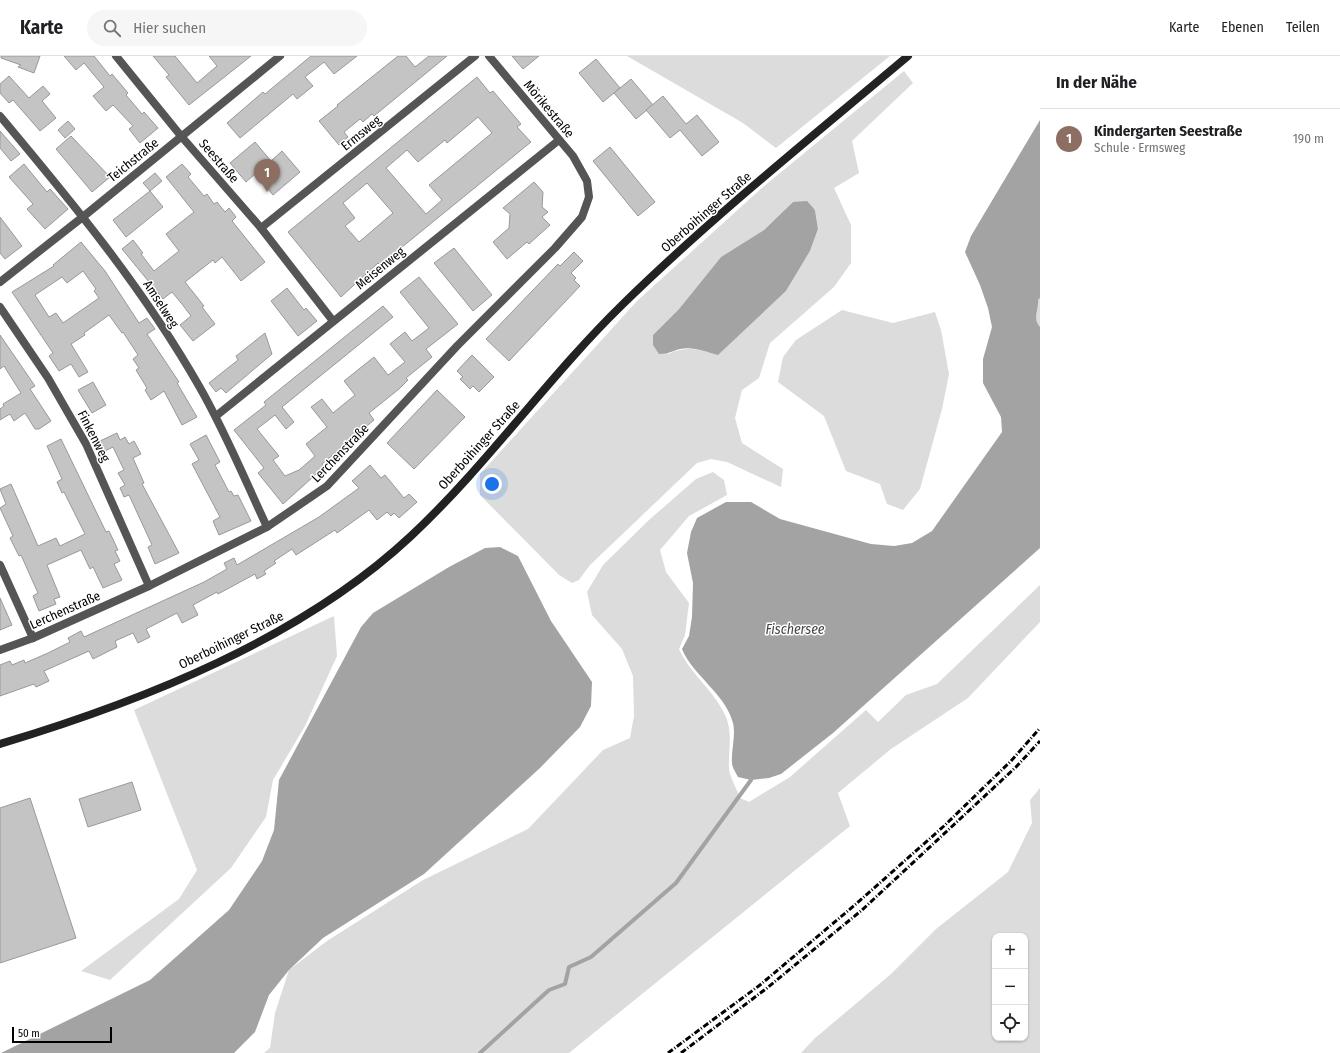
<!DOCTYPE html>
<html lang="de">
<meta charset="utf-8">
<style>
body{margin:0;font-family:"Fira Sans Condensed",sans-serif;background:#f6f6f6;color:#202124}
.controls{position:absolute;right:12px;bottom:12px;display:grid;overflow:hidden;border-radius:8px;box-shadow:0 1px 3px #0004}
.controls button{width:36px;height:36px;display:grid;place-items:center;padding:0;border:0;border-bottom:1px solid #e0e0e0;background:#fff;color:#202124;font:20px sans-serif}
.scale{position:absolute;left:12px;bottom:10px;width:100px;box-sizing:border-box;padding-left:4px;border:2px solid #000;border-top:0;font-size:11px;line-height:14px;white-space:nowrap;color:#000;-webkit-text-stroke:3px #fff;paint-order:stroke}
.you{position:absolute;left:492px;top:428px;width:14px;height:14px;margin:-10px;border:3px solid #fff;border-radius:50%;background:#1a73e8;box-shadow:0 0 0 6px #1a73e833}
.badge{display:grid;place-items:center;width:26px;height:26px;border-radius:50%;background:#000;color:#fff;font-size:13px;font-weight:700}
.pin{position:absolute;translate:-50% -33px;filter:drop-shadow(0 1px 2px #0008)}
.pin::after{content:'';position:absolute;top:21px;width:14px;height:12px;background:inherit;clip-path:polygon(0 0,100% 0,50% 100%)}
.list{margin:0;padding:0;list-style:none}
h2{display:flex;justify-content:space-between;align-items:center;height:52px;margin:0;padding:0 16px;font-size:17px}
h2 small{font-size:13px;font-weight:400;color:#757577}
.list li{display:grid;grid-template-columns:26px 1fr auto;gap:12px;align-items:center;box-sizing:border-box;height:60px;padding:0 16px;border-top:1px solid #e0e0e0}
.list b{display:block;font-size:15px;white-space:nowrap}
.list p{margin:0;font-size:13px;white-space:nowrap;color:#757577}
.list em{font-size:13px;font-style:normal;color:#757577}
.icon{flex:none;width:22px;height:22px;fill:none;stroke:currentColor;stroke-width:2;stroke-linecap:round;stroke-linejoin:round}
.map{position:relative;flex:none;width:1040px;height:997px;overflow:hidden}
header{display:flex;align-items:center;gap:24px;box-sizing:border-box;height:56px;padding:0 20px;background:#fff;border-bottom:1px solid #e0e0e0}
header strong{font-size:19px}
nav{display:flex;gap:22px;margin-inline-start:auto;font-size:14px}
.search{width:280px;height:36px;background:#f6f6f6;display:flex;align-items:center;gap:10px;box-sizing:border-box;padding:0 14px;border-radius:22px;color:#757577;font-size:15px}
main{display:flex}
aside{flex:1;background:#fff}
.map>svg:first-child{display:block}
.green{fill:#dcdcdc;fill-rule:evenodd}
.water{fill:#a3a3a3}
.lines{fill:none;stroke-linecap:round;stroke-linejoin:round}
.stream{stroke:#a3a3a3;stroke-width:4}
.building{fill:#c4c4c4;stroke:#999;fill-rule:evenodd}
.street{stroke:#555;stroke-width:8}
.secondary{stroke:#222;stroke-width:8}
.rail{stroke:#000;stroke-width:3;stroke-dasharray:6 2 1 2;stroke-linecap:butt}
.labels{text-anchor:middle;dominant-baseline:central;stroke-width:3;stroke-linejoin:round;paint-order:stroke}
.street-label{font-size:13px;fill:#000;stroke:#fff}
.water-label{font-size:14px;font-style:italic;fill:#444;stroke:#fff}
</style>
<header>
<strong>Karte</strong>
<div class="search"><svg class="icon" aria-label="search" viewBox="0 0 24 24"><circle cx="10" cy="10" r="6"/><path d="M15 15l6 6"/></svg>Hier suchen</div>
<nav><a>Karte</a><a>Ebenen</a><a>Teilen</a></nav>
</header>
<main>
<div class="map">
<svg width="1040" height="997" viewBox="0 0 1040 997">
<rect width="100%" height="100%" fill="#fff"/>
<g class="green">
<path d="M627 0H890L776 92 743 67Z"/>
<path d="M904 15 913 27 852 85 859 117 834 132 851 169V207L834 231 770 287 759 322 742 334 735 362 742 387 783 413 781 431 727 406 711 403 697 407 590 509 579 524 572 527 559 519 480 439V418L637 245 763 131ZM793 146 815 153 818 173 810 195 786 235 718 298C699 294 687 289 668 298L653 279 679 253 721 201 764 174Z"/>
<path d="M1040 242V271C1032 262 1039 255 1038 244Z"/>
<path d="M842 254 893 267 935 256 941 274 949 318 942 353 920 433 903 454 887 448 880 428 846 415 824 360 778 326 783 301 796 284Z"/>
<path d="M713 416 724 424 727 439 689 460 660 494 666 516 689 547 685 579 679 593C690 618 715 635 726 661 733 678 728 696 729 713 730 722 737 733 740 742L749 746 790 721 866 654 878 666 906 639 937 628 1040 529V566L968 642 891 693 838 737 850 770 569 997H264L270 992 275 957 289 914 327 885 423 824 528 773 603 694 630 682 634 660 633 620 622 593 592 559 587 536 603 509 650 463 696 423Z"/>
<path d="M334 560 337 600 305 670 273 724 266 761 231 812 110 924 81 915 179 843 197 814 134 654Z"/>
<path d="M1040 732V997H801L814 983 891 918 936 873 1008 816 1032 767 1030 744ZM995 880H1025V982H995Z"/>
</g>
<g class="water">
<path d="M1040 64V242L1038 244C1039 255 1032 262 1040 271V492L833 677 781 718 769 722 751 724 738 721C736 717 732 711 732 707 731 694 736 680 733 667 725 637 693 620 682 593L689 580 692 561 693 527 687 497 691 476 697 462 726 446H751L780 463 871 488 894 490 912 487 932 475 1002 376 1001 361 983 327V303L992 271 988 252 980 229 965 196 971 180Z"/>
<path d="M807 145 815 154 818 173 810 195 786 235 718 299C707 296 692 290 680 293 672 295 669 298 659 298L653 289V279L679 253 721 201 764 174 793 146Z"/>
<path d="M500 491 518 500 551 565 592 626 591 650 580 671 540 712 424 818 323 882 289 914 269 939 255 976 234 997H1L150 924 229 854 262 805 274 774 279 724 361 571 373 557 449 511 485 492Z"/>
</g>
<g class="lines">
<path class="stream" d="M480 997 549 934 565 928 569 911 591 901 676 827 751 724"/>
</g>
<g class="building">
<path d="M1 0H40L34 17 18 11 21 9 1 2Z"/>
<path d="M64 0H94L110 20 112 18 128 37 126 39 142 58 144 56 158 72 140 87 129 73 133 70 113 49 106 55 93 40 104 31 84 7 76 14Z"/>
<path d="M153 0H175L197 27 217 10 209 0H251L189 49 166 21 169 19Z"/>
<path d="M311 0H357L334 18 324 6 305 21 313 30 297 43 293 38 240 82 227 67 263 36 265 38Z"/>
<path d="M398 0H406L415 11 429 0H447L374 60 372 58 363 66 360 63 344 76 348 81 339 89 319 65 338 50 337 49Z"/>
<path d="M512 0H539L523 13Z"/>
<path d="M596 3 620 32 603 46 579 17Z"/>
<path d="M9 20 29 42 43 30 50 38 42 45 56 62 40 75 13 44 9 47 0 37V28Z"/>
<path d="M477 21 490 37 493 35 521 68 517 71 531 86 380 209 378 207 341 241 288 176ZM478 61 492 77 429 129 442 144 426 158 386 112 407 94 418 106 445 84 447 87ZM367 127 393 157 359 186 345 170 355 162 343 147Z"/>
<path d="M631 23 653 49 636 63 614 37Z"/>
<path d="M663 40 686 68 697 59 719 86 702 100 680 74 670 82 646 54Z"/>
<path d="M68 65 75 73 65 82 58 74Z"/>
<path d="M0 75 20 98 11 105 0 92Z"/>
<path d="M71 80 110 121 92 136 56 93Z"/>
<path d="M255 86 271 105 282 95 300 116 273 139 255 118 246 126 230 107Z"/>
<path d="M610 91 655 146 638 160 593 105Z"/>
<path d="M24 108 47 136 50 133 68 153 45 173 27 153 33 148 9 121Z"/>
<path d="M182 108 191 118 188 121 204 140 207 138 214 148 217 146 225 156 229 152 236 161 232 165 265 206 241 225 222 201 215 207 213 204 185 226 204 250 202 251 215 268 193 285 180 269 191 260 182 248 172 236 163 243 122 193 133 184 143 197 141 198 154 215 179 195 166 178 194 156 166 121Z"/>
<path d="M155 117 162 125 150 135 143 127Z"/>
<path d="M534 126 543 136 542 151 548 156 542 161 550 169 529 188 527 186 507 203 493 186 509 172 510 158 503 152Z"/>
<path d="M150 135 163 151 126 181 113 164Z"/>
<path d="M0 161 22 190 5 203 0 197Z"/>
<path d="M81 186 105 215 139 267 147 262 155 273 147 278 179 326 177 327 197 361 182 369 164 335 151 344 145 334 147 332 136 314 139 312 133 303 138 299 123 276 122 277 109 259 84 277 85 279 71 288 88 316 79 321 71 308 59 315 49 300 53 297 12 236 54 210 53 209ZM83 215 96 233 94 235 99 242 63 267 56 257 49 261 35 239 62 221 67 227Z"/>
<path d="M454 192 492 239 473 255 434 207Z"/>
<path d="M574 196 583 205 571 217 576 222 574 224 580 230 509 305 486 283 558 208 560 210Z"/>
<path d="M419 221 458 268 426 293 432 301 406 322 408 324 399 333 369 357 374 364 322 408 324 411 283 448 258 417 264 412 234 374 266 349 264 346 383 250 393 261 282 351 294 366 286 373 275 359 257 373 279 400 273 404 285 420 299 414 306 408 315 400 306 388 327 371 311 351 322 343 333 357 355 339 344 325 374 301 388 319 405 306 390 288 405 276 412 285 429 272 400 236Z"/>
<path d="M287 232 304 254 306 252 317 265 298 280 271 245Z"/>
<path d="M265 277 272 298 226 337 221 332 216 336 209 327 238 304 236 300Z"/>
<path d="M0 279 35 330 30 333 51 365 39 373H35L25 357 14 365 10 358 0 364V353L4 350 3 348 21 337 4 310 0 313Z"/>
<path d="M472 299 494 321 479 336 473 330 470 333 460 323 463 321 457 315Z"/>
<path d="M93 326 106 349 92 357 78 334Z"/>
<path d="M437 334 465 361 414 413 387 387Z"/>
<path d="M117 377 120 384 125 381 129 388 134 385 141 398 133 402 144 427 142 428 179 497 155 508 148 491 152 489 129 439 124 441 120 432 125 429 118 417 124 414 113 391 105 395 100 385Z"/>
<path d="M206 379 220 406 215 409 229 436 231 435 234 440 238 439 251 465 219 479 213 465 220 461 192 408 199 404 190 388Z"/>
<path d="M61 383 106 476 109 475 118 494 115 495 120 505 114 508 122 524 103 532 93 511 90 513 81 494 47 509 60 541 54 543 56 548 39 555 33 540 38 537 21 499 19 500 10 482 13 480 0 452 6 448 0 433 11 428 38 490 56 482 60 490 85 478 64 436 62 437 57 426 62 423 47 390Z"/>
<path d="M370 409 381 422 385 419 404 442 409 438 417 446 399 462 394 457 391 460 387 456 377 464 369 454 337 477 335 474 296 499 292 493 274 505 276 507 264 515 266 518 257 523 255 518 218 538 217 536 193 549 198 559 182 567 177 557 146 573 150 581 138 587 133 577 115 585 117 591 93 603 89 595 44 615 49 625 36 631 34 628 0 640V609L10 605 12 609 24 604 25 607 48 597 70 586 68 582 81 575 84 581 204 526 227 513 224 507 234 502 237 509 319 461 359 432 352 425Z"/>
<path d="M0 542 12 569 0 574Z"/>
<path d="M132 726 141 754 88 771 79 743Z"/>
<path d="M30 742 76 882 0 907V752Z"/>
</g>
<g class="lines">
<g class="street">
<path d="M116 0 181 80 261 172 333 265"/>
<path d="M0 60C72 146 143 232 199 330 225 375 245 424 267 471"/>
<path d="M261 172 475 0"/>
<path d="M0 226 84 160 280 0"/>
<path d="M0 251 48 322 86 388 149 530"/>
<path d="M216 360 559 84"/>
<path d="M0 509 33 582"/>
<path d="M0 594 33 582 149 530 267 471 327 430 457 290 555 192 582 161 589 141 587 125 573 100 489 0"/>
</g>
<path class="secondary" d="M0 688C143 645 301 583 411 480 488 408 548 321 623 248 713 160 812 81 908 0"/>
<g class="rail">
<path d="M668 997 760 929 856 848 944 770 1011 705 1040 672"/>
<path d="M681 997 767 932 862 854 1016 711 1040 685"/>
</g>
</g>
<g class="labels">
<g class="street-label">
<text transform="translate(549 53) rotate(50)">Mörikestraße</text>
<text transform="translate(361 77) rotate(-39)">Ermsweg</text>
<text transform="translate(133 104) rotate(-39)">Teichstraße</text>
<text transform="translate(219 105) rotate(49)">Seestraße</text>
<text transform="translate(706 156) rotate(-41)">Oberboihinger Straße</text>
<text transform="translate(380 212) rotate(-39)">Meisenweg</text>
<text transform="translate(161 248) rotate(57)">Amselweg</text>
<text transform="translate(94 380) rotate(63)">Finkenweg</text>
<text transform="translate(479 389) rotate(-48)">Oberboihinger Straße</text>
<text transform="translate(340 397) rotate(-46)">Lerchenstraße</text>
<text transform="translate(65 554) rotate(-24)">Lerchenstraße</text>
<text transform="translate(231 584) rotate(-26)">Oberboihinger Straße</text>
</g>
<g class="water-label">
<text x="795" y="573">Fischersee</text>
</g>
</g>
</svg>
<div class="controls">
<button>+</button>
<button>−</button>
<button><svg class="icon" aria-label="locate" viewBox="0 0 24 24"><circle cx="12" cy="12" r="6"/><path d="M12 2v4M12 18v4M2 12h4M18 12h4"/></svg></button>
</div>
<div class="scale">50 m</div>
<div class="you"></div>
<div class="pin badge" style="left:267px;top:136px;background:#8d6e63">1</div>
</div>
<aside>
<h2>In der Nähe<small></small></h2>
<ul class="list">
<li><span class="badge" style="background:#8d6e63">1</span><div><b>Kindergarten Seestraße</b><p>Schule · Ermsweg</p></div><em>190 m</em></li>
</ul>
</aside>
</main>
